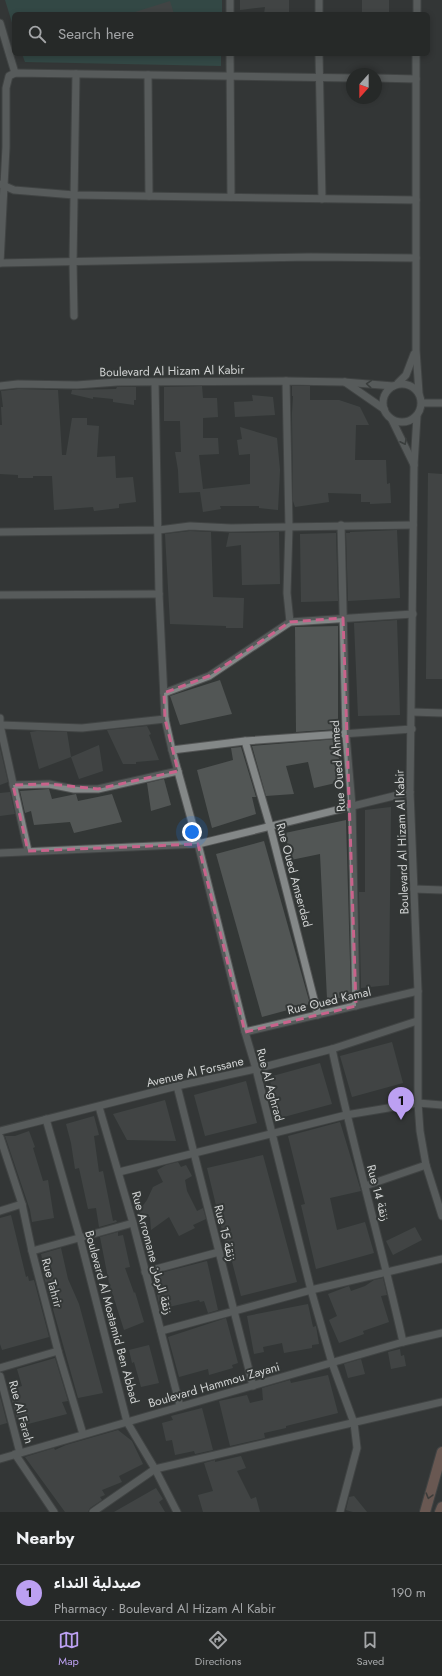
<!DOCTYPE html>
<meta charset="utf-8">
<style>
body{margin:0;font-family:Jost,"Noto Sans Arabic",sans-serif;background:#323534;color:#f1f3f6}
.compass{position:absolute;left:346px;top:68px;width:36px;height:36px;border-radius:50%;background:#262928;box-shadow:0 2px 6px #0003;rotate:201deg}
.you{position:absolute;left:192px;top:832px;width:14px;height:14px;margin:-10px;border:3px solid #fff;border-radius:50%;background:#1a73e8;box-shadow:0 0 0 6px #1a73e833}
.badge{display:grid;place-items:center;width:26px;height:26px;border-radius:50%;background:#bca0f2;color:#111;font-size:13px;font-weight:700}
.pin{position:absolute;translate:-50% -33px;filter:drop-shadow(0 1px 2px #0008)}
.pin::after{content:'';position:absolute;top:21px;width:14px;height:12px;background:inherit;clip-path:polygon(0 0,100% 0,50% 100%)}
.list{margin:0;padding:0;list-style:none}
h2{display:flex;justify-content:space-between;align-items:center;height:52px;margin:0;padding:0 16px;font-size:17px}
h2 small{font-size:13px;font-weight:400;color:#a4a6a8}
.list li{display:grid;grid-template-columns:26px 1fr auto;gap:12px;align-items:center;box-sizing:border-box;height:56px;padding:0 16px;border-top:1px solid #424545}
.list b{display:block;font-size:15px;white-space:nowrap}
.list p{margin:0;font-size:13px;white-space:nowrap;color:#a4a6a8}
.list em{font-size:13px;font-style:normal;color:#a4a6a8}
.icon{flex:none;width:22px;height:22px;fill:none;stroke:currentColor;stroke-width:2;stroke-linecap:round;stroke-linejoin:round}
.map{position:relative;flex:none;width:442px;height:1512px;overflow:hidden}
.search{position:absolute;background:#262928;box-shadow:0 2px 6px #0003;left:12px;right:12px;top:12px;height:44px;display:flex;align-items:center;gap:10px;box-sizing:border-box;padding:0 14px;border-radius:6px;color:#a4a6a8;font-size:15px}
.sheet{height:108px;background:#262928}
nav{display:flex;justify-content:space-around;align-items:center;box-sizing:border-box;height:56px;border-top:1px solid #424545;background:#262928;font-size:11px;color:#a4a6a8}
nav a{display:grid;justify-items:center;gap:2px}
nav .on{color:#bca0f2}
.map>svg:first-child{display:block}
.green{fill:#345d57}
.building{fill:#525655}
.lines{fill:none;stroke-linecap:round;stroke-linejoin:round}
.minor-casing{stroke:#525454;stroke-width:9}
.major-casing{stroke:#525454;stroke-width:12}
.minor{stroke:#848888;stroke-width:7}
.major{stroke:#ac8074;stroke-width:10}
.oneway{stroke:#434746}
.oneway2{stroke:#4b4642}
.marked{fill:none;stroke:#c8638b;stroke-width:3;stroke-dasharray:8 5;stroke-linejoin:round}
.labels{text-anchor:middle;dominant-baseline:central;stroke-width:4;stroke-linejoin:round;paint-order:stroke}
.street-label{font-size:12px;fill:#d1d3d3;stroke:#333736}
</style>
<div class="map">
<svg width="442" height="1512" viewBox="0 0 442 1512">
<rect width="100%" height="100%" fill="#333736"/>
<g class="green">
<path d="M5 0H222V14H14V29Z"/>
<path d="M22 54H221V66L25 62Z"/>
</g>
<g class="building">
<path d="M240 0H289V14H264L265 7 240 10Z"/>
<rect x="362" y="0" width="27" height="14"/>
<path d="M170 1 174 14H136L135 12Z"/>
<path d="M202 386 203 398H217L218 417 203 418V438H218L219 454 199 455 203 489 250 484V454L239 455 237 440 242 439 240 427 277 438 280 470 278 510 259 508V506H220L221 509 203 512 200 492 179 493 178 470 175 452H181L180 421H164V387Z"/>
<path d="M292 386H310V400H339L360 407 369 425H356L355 460H386L387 484 390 483 391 503 370 504V502H361V494L328 493 329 502 295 507 293 501 292 413 293 396H292Z"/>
<path d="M117 387H136V400H134V405L113 402V399L93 397V399L71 394 72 390 116 389Z"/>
<path d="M18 389 58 390 62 455H66L72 418H87V425L99 426 97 457 115 456 116 478 133 477 136 502 119 504V508L94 511 93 507 54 510 52 476H33V478H18V475L0 474V425H2L1 407H3L1 391Z"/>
<path d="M252 395 273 397 275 415 235 417 234 402 253 401Z"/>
<path d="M428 473 442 474V679H426Z"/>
<path d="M397 530 400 598 348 601 346 533H350V532Z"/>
<path d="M190 531 211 532 213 597 244 598 243 628H226V626L170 624 165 534Z"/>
<path d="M279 532 280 584 242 585 241 545 226 547 229 533Z"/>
<path d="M336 533 338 601 301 602 300 534Z"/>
<path d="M397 620 400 715 358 716 354 623Z"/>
<path d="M338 626V729L296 732 295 627Z"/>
<path d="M220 680 232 714 180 725 170 696Z"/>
<path d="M147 726 151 734 149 735 159 760 136 762V764H123L107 730Z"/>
<path d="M37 731 67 732 71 757 39 769 30 732Z"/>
<path d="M338 739 340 782 314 788 308 762 286 766 294 794 266 796 252 746Z"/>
<path d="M99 745 103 771 79 779 71 757Z"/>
<path d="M241 747 256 797H252L256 814 212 828 197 770 233 760 231 748Z"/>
<path d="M0 748 8 782 0 785Z"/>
<path d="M164 779 171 805 151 811 147 783Z"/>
<path d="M49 789 52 799 76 794 78 801 112 794 122 822 74 833 70 822 34 825 31 811 25 813 20 791Z"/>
<path d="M10 792 15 814 0 816V793Z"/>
<path d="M391 807 389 985 361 988 359 892H365V810Z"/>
<path d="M346 820 351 997 327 999 320 854 291 860 285 833Z"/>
<path d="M264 841 310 1004 262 1017 216 854Z"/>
<path d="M392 1042 403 1083 352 1097 340 1056Z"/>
<path d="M320 1063 332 1104 280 1118 269 1077Z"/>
<path d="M246 1081 257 1123 205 1136 194 1095Z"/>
<path d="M165 1100 176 1141 127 1140 113 1114Z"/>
<path d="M94 1116 99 1135 94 1136 99 1172 103 1171 113 1221 116 1220 117 1222 99 1227 96 1208 88 1209 79 1168 75 1169 71 1143 66 1124Z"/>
<path d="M340 1122 361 1191 330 1198 337 1230 365 1222 374 1253 316 1269 301 1205 305 1204 288 1136Z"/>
<path d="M29 1131 35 1147 33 1148 43 1181 48 1180 54 1218 32 1222 30 1210 5 1136H15Z"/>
<path d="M263 1155 297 1282 241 1296 230 1254 228 1255 207 1168Z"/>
<path d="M178 1162 181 1167 186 1165 192 1176 185 1180 187 1191 197 1211 203 1208 206 1219 193 1225 195 1228 179 1236 169 1217 151 1230 150 1217 141 1219 139 1211 147 1200 153 1187 163 1182 157 1170 166 1165Z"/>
<path d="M11 1215 26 1277 28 1276 29 1281 34 1280 49 1337 2 1350 0 1344V1218Z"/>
<path d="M415 1227 422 1240 393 1255 386 1241Z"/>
<path d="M118 1232V1236L123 1235 130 1267 125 1268 134 1293 135 1292 144 1322 124 1330 109 1283 100 1237Z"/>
<path d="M61 1248 68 1279 79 1304 103 1393 78 1398 44 1277 43 1272H45L41 1254Z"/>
<path d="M207 1261 218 1310 208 1313 204 1301 200 1302 199 1300 160 1309 153 1275Z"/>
<path d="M383 1278 387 1295 381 1296 389 1322 363 1331 364 1334 339 1343 329 1320 337 1316 328 1294 349 1286 351 1291 365 1286 374 1280Z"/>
<path d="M308 1304 313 1327 316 1326 319 1344 312 1345V1348L284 1353 282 1343 263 1347 264 1352 254 1354 247 1316Z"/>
<path d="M226 1318 238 1363 232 1365 233 1368 209 1375 208 1369 179 1377 168 1337Z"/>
<path d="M149 1345 159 1383 141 1387 134 1362 132 1363 129 1350Z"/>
<path d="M400 1349 401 1356 404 1355 406 1366 391 1369 388 1352Z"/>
<path d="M55 1358 68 1401 62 1402 67 1414 24 1425 22 1418 17 1420 9 1390 22 1386 17 1369Z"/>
<path d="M361 1359 365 1374 348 1378 344 1364Z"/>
<path d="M328 1375 338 1413 286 1426V1428L264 1433 265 1438 230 1446 219 1401 247 1395 250 1403 263 1400 262 1388 290 1380 291 1383Z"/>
<path d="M0 1396 7 1423 0 1425Z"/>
<path d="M202 1408 213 1450 195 1454 194 1451 175 1455 172 1440 166 1441 162 1423 173 1420 171 1416Z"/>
<path d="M118 1430 132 1441 143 1464 119 1476 122 1482 102 1490 105 1495 100 1497 102 1500 90 1508 88 1512H65L25 1457 54 1448 55 1450 66 1445Z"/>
<path d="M241 1456 246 1468 237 1471 251 1499 256 1497 260 1512H203L198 1495 213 1491 204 1463 215 1460V1462Z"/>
<path d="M156 1488 163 1499 159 1502 165 1512H114Z"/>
<path d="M354 1496 367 1512H353L346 1510 349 1497Z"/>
</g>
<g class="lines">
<defs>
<g id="minor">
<path d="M230 0V14"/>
<path d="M319 0V14"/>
<path d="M417 14V0"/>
<path d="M0 23 15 73"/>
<path d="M230 54 231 197"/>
<path d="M319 54 322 199"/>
<path d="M416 54V350L419 393"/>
<path d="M148 75 149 196"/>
<path d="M376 78 416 79"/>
<path d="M0 184 14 190 74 195 416 200"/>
<path d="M0 263 6 147V88L9 76 15 73 352 78"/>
<path d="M0 263 311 257 416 258"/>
<path d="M74 316 73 262 76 74"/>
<path d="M286 381 289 527 287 593 290 622"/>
<path d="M155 382 159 594 165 719 172 750 198 844 245 1032 256 1069 311 1290 332 1363 354 1423 357 1448 340 1512"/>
<path d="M345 382 384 409"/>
<path d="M398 383 406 375 414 354"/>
<circle cx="402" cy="403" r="19"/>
<path d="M0 386 18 384 77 385 117 382 286 381 344 382 393 386"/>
<path d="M422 403H442"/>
<path d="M417 416 414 465 410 792 418 991V1103L420 1131 426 1165 442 1216"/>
<path d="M392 420 414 465"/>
<path d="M341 525 346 735 352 806 356 1006"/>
<path d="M0 532 159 530 190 526 231 528 413 525"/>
<path d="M0 595 159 594"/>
<path d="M164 693 209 676 290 622 413 614"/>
<path d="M412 712 442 713"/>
<path d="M0 718V725L28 851"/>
<path d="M0 725 82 728 165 719"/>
<path d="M245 741 270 826 318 1015"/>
<path d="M172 750 245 741 412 729"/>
<path d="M13 785 49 784 74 789H98L178 771"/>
<path d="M0 853 198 844 410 792"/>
<path d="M414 889 442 890"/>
<path d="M245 1032 418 991"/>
<path d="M332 1049C353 1147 381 1244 403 1342"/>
<path d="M177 1086 253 1386"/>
<path d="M99 1107 133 1223 180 1406"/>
<path d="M46 1119 80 1238 127 1422 155 1469 177 1512"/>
<path d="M0 1131 177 1086 256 1069 332 1049 417 1021"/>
<path d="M0 1137 22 1204 32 1251 58 1351 83 1434"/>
<path d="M119 1172 346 1115 418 1103 442 1105"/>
<path d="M365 1186 426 1165"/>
<path d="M0 1211 22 1204"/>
<path d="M32 1251 133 1223"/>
<path d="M145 1272 219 1252"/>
<path d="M161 1331 311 1290 442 1259"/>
<path d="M0 1368 58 1351"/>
<path d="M0 1376 20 1453"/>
<path d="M15 1454 54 1512"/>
<path d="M0 1459 403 1342 442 1333"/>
<path d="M93 1512 155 1469 442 1402"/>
</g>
<g id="major">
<path d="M425 1512 442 1452"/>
<path d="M440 1512 442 1507"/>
</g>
</defs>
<use href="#minor" class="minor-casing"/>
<use href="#major" class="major-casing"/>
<use href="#minor" class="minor"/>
<use href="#major" class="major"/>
</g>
<defs><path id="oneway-chevron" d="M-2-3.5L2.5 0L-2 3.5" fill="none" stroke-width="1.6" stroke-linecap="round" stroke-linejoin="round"/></defs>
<g class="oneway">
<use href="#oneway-chevron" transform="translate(369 384) rotate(-175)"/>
<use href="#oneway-chevron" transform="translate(404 442) rotate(63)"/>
</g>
<use class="oneway2" href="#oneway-chevron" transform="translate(429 1496) rotate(106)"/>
<path d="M0 0H442V1512H0ZM343 618 356 1006 245 1032 198 844 28 851 13 785 49 784 98 789 178 771 165 719 164 693 209 676 290 622Z" fill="#333736" fill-opacity=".55" fill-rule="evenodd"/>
<path class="marked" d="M343 618 356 1006 245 1032 198 844 28 851 13 785 49 784 98 789 178 771 165 719 164 693 209 676 290 622Z"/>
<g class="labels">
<g class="street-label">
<text transform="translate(172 371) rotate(-1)">Boulevard Al Hizam Al Kabir</text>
<text transform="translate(338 766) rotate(-94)">Rue Oued Ahmed</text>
<text transform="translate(402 842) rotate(-92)">Boulevard Al Hizam Al Kabir</text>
<text transform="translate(294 875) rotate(75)">Rue Oued Amserdad</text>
<text transform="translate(329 1001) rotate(-13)">Rue Oued Kamal</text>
<text transform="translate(195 1072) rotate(-13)">Avenue Al Forssane</text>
<text transform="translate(270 1085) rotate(75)">Rue Al Aghrad</text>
<text transform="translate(378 1193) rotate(75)">Rue 14 زنقة</text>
<text transform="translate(225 1233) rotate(76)">Rue 15 زنقة</text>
<text transform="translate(152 1253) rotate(75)">Rue Arromane زنقة الرمان</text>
<text transform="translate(52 1283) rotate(75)">Rue Tahrir</text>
<text transform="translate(112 1317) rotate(75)">Boulevard Al Moatamid Ben Abbad</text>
<text transform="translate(214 1385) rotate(-16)">Boulevard Hammou Zayani</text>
<text transform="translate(21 1412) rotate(75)">Rue Al Farah</text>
</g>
</g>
</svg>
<svg class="compass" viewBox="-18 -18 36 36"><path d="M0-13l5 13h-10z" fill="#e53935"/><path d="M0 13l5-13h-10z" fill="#a4a6a8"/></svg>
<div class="you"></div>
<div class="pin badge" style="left:401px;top:1120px">1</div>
<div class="search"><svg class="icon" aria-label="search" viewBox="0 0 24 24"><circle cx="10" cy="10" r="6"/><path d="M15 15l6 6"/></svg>Search here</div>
</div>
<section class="sheet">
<h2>Nearby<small></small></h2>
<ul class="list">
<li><span class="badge">1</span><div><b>صيدلية النداء</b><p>Pharmacy · Boulevard Al Hizam Al Kabir</p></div><em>190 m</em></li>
</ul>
</section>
<nav>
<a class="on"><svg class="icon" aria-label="map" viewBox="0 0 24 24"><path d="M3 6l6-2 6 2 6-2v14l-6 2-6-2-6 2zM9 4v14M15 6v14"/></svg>Map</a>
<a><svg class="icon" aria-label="directions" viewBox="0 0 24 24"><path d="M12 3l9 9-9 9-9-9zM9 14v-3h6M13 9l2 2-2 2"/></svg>Directions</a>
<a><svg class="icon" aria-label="saved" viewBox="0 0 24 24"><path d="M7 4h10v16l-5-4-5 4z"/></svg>Saved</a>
</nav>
